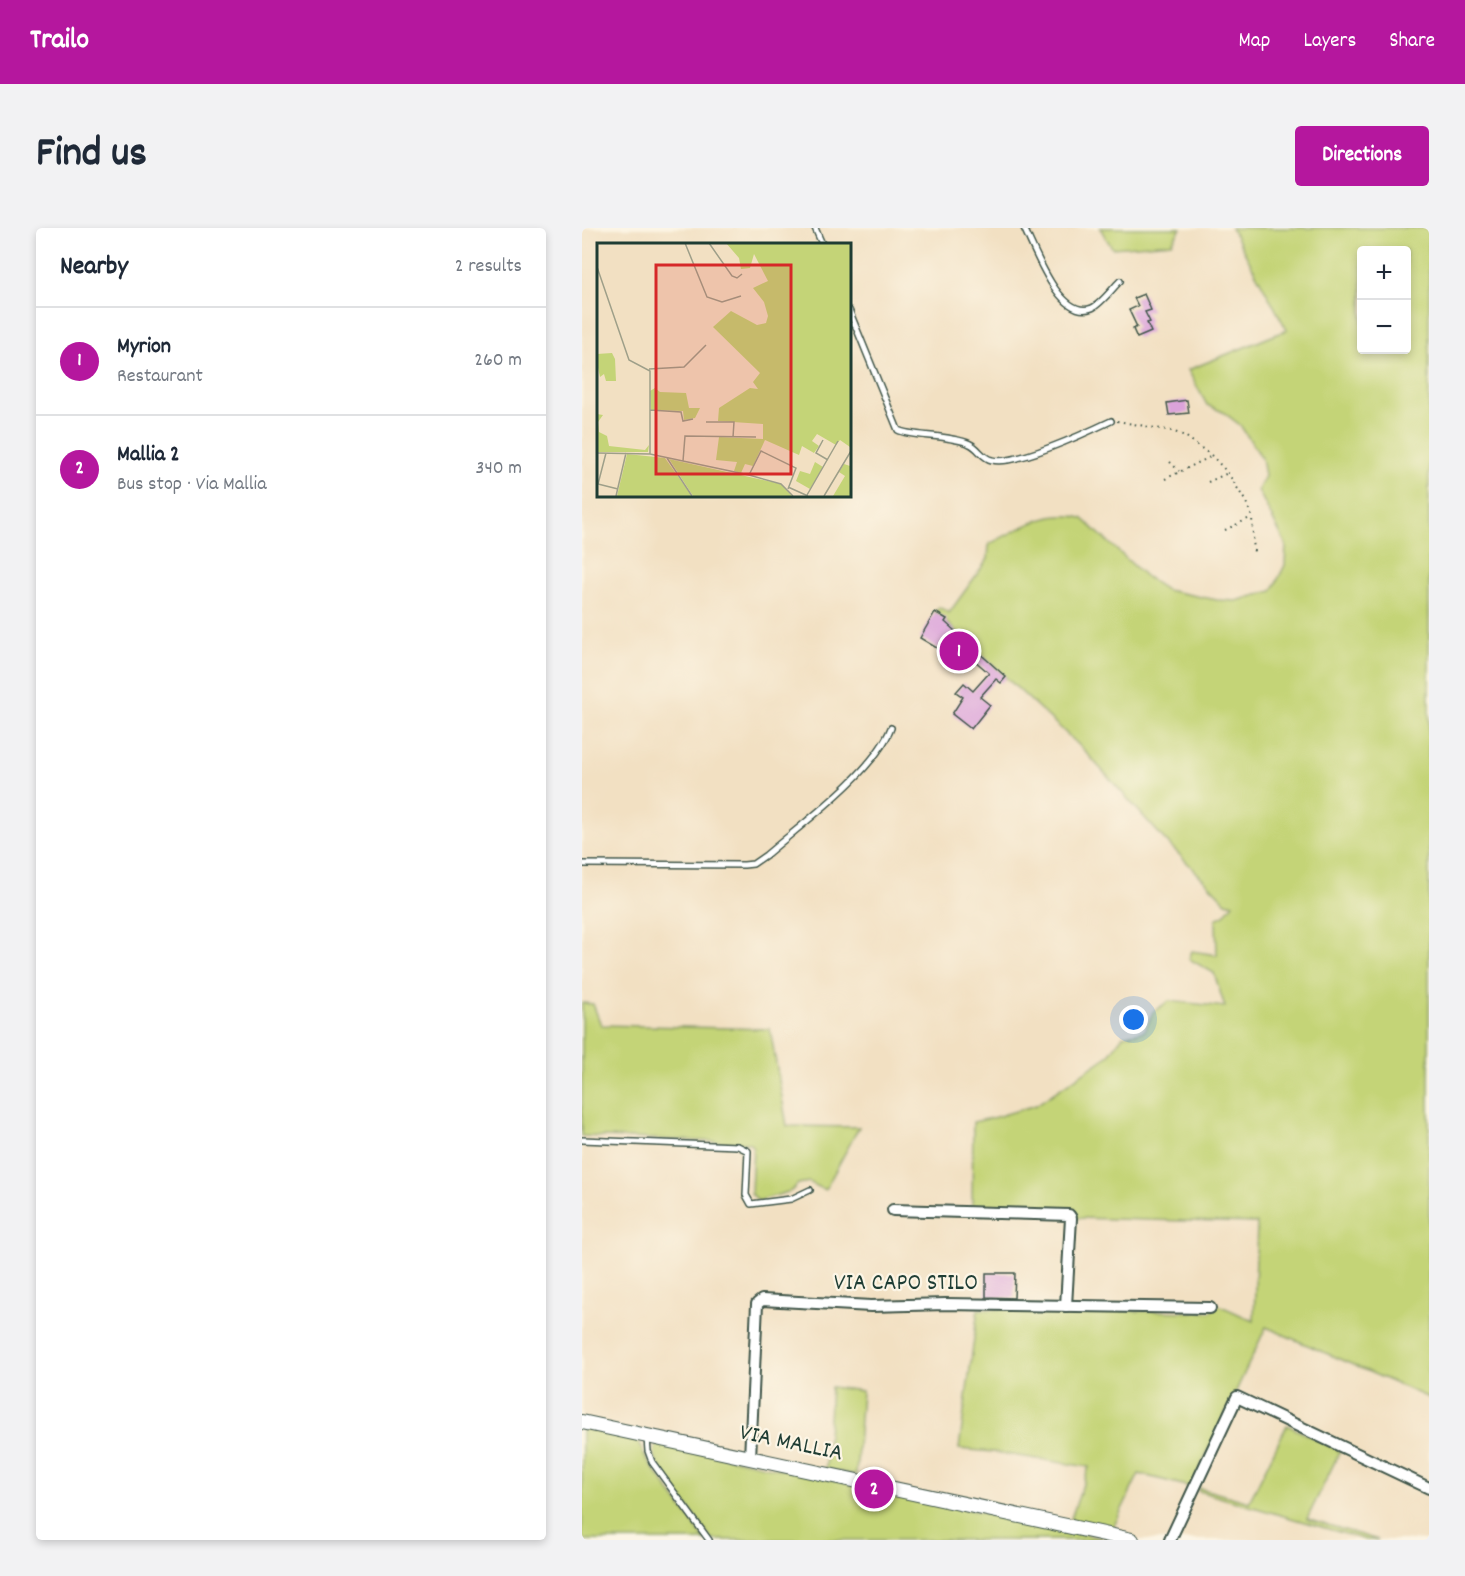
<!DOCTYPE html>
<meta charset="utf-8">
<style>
body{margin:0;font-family:Dekko,sans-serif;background:#f2f2f3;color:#1f2937}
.controls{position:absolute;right:18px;top:18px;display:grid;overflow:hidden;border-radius:6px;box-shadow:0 3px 9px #0003}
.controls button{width:54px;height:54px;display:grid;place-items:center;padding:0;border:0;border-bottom:2px solid #e0e1e3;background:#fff;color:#1f2937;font:30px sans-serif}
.you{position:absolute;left:552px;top:792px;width:21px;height:21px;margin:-15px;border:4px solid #fff;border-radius:50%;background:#1a73e8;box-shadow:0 0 0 9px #1a73e833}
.badge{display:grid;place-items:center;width:39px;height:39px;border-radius:50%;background:#b5179e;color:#fff;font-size:20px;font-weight:700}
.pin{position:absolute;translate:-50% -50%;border:3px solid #fff;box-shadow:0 2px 6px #0006}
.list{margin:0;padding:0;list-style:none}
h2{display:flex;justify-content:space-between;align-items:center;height:78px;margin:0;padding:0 24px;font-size:26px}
h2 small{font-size:20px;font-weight:400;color:#747a83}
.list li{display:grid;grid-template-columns:39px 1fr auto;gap:18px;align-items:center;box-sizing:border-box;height:108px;padding:0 24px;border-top:2px solid #e0e1e3}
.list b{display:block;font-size:22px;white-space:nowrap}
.list p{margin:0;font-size:20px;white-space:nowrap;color:#747a83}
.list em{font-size:20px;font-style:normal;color:#747a83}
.map{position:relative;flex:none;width:847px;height:1312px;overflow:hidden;border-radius:6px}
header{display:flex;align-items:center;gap:36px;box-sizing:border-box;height:84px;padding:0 30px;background:#b5179e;color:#fff}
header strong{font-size:28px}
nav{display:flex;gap:33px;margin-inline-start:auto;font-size:21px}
.intro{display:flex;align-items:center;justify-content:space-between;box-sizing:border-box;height:144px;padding:0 36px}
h1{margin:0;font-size:42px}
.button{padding:15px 27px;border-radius:6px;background:#b5179e;color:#fff;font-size:21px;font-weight:700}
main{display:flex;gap:36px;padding:0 36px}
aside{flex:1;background:#fff;border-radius:6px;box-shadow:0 3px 9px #0003}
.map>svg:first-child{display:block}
.green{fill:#c4d477;stroke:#728856;stroke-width:1.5;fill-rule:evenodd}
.building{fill:#dba3da}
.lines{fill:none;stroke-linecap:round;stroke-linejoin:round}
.service-casing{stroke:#3f5549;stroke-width:8}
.minor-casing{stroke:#3f5549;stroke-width:14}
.tertiary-casing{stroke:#3f5549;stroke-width:16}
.path{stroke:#3f5549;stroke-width:2;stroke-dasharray:1.5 4.5;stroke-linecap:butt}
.service{stroke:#fff;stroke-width:5}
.minor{stroke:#fff;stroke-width:10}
.tertiary{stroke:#fff;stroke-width:14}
.labels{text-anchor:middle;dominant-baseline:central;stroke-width:4.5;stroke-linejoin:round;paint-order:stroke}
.street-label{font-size:24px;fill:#1f3d34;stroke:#fcf5e5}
.inset-road{fill:none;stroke:#9e9f89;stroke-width:1.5}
.view{fill:#d62828;fill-opacity:0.15;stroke:#d62828;stroke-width:3}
.inset-edge{fill:none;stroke:#1f3d34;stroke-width:3}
</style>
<header>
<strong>Trailo</strong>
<nav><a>Map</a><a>Layers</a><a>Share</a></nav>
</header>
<div class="intro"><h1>Find us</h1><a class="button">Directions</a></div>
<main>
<aside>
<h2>Nearby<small>2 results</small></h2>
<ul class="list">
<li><span class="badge">1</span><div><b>Myrion</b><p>Restaurant</p></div><em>260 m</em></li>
<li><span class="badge">2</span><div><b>Mallia 2</b><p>Bus stop · Via Mallia</p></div><em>340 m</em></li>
</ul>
</aside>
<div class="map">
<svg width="847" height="1312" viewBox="0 0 847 1312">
<rect width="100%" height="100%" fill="#fcf5e5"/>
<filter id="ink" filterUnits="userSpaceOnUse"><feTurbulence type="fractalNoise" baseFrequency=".0167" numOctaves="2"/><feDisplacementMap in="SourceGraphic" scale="12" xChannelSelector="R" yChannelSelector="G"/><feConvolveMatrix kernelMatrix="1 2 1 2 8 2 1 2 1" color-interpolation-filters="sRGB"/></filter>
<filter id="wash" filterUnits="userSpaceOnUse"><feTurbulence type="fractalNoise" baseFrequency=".008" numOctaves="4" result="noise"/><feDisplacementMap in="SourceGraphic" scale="24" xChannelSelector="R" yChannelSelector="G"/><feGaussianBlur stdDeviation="1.35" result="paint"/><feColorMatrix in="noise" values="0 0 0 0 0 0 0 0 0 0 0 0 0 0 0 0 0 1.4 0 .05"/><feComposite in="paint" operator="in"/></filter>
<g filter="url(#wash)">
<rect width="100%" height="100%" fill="#f2e0c2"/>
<g class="green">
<path d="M518 0H599L590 15 530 20Z"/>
<path d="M649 0H847V1170L684 1099 609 1259 557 1246 530 1302 488 1293 507 1239 411 1224 377 1221 396 1081 628 1084 637 1077 672 1093 675 995 495 990 488 981 390 979 391 894 414 889 454 877 526 828 541 808 563 803 571 784 587 773 643 779 632 745 607 731 610 723 635 727 634 691 642 687 651 676 644 674 582 611 500 520 353 384 357 379 367 385 406 331 407 316C438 301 465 281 500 290L563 348 584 362 635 372 654 373 690 363 703 337 704 317 676 262 683 248 680 230 658 197 641 184 625 177 606 142 705 102ZM780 22H824V122H780Z"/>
<path d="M0 775 11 776 19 797 188 801 205 898 277 899 243 962 227 954 216 956 209 963 176 973 169 965 171 919 167 915 0 908Z"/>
<path d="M249 1159 280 1163 274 1247 244 1241Z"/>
<path d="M705 1197 758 1223 725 1291 796 1312H784L616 1263 617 1260 667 1274Z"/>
<path d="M0 1200 54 1211 66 1233 123 1312H0Z"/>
<path d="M77 1215 528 1312H130L75 1235C72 1227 70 1221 77 1215Z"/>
</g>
<g id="blocks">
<g class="building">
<path d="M562 66 569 82 563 84 568 94 565 95 569 104 555 110 551 101 555 99 547 82 556 78 552 70Z"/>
<path d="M605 172 607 185 587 187 585 175Z"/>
<path d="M353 384 365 391 363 394 424 449 419 455 414 451 398 469 408 477 389 501 370 486 381 469 374 464 382 455 391 463 407 445 384 425 374 436 364 428 365 426 338 410Z"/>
<path d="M404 1045H433L432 1070 404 1069Z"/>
</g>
</g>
</g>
<g filter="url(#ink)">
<use href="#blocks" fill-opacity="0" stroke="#3f5549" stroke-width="1.5"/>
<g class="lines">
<defs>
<g id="service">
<path d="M233 0 240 16"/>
<path d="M442 0C453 22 478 93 510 80 519 76 530 61 538 53"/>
<path d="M267 82 316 202C327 208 356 207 370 211 376 212 383 213 388 216 397 220 400 230 410 232 433 238 506 204 529 193"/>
<path d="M0 636 162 637 171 636 184 627C220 596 292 544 309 500"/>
<path d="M0 912 156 918 166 923 164 967 169 976 209 971 228 962"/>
<path d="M65 1210 66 1223 70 1234 127 1312"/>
</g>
<g id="minor">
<path d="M311 982 487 987 489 990 484 1078"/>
<path d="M168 1230 175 1076 180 1072 289 1078 364 1076 628 1080"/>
<path d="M588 1312 655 1169 847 1260"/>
</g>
<path id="tertiary" d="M0 1194 550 1312"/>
</defs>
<use href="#service" class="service-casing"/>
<use href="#minor" class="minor-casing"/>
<use href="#tertiary" class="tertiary-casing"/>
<g class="path">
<path d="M535 193 590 203 603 208 630 228 646 245 664 274 670 289 672 326"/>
<path d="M588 234 597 243"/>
<path d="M583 251 630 228"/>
<path d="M626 254 646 245"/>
<path d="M643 302 670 289"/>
</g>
<use href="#service" class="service"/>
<use href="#minor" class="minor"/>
<use href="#tertiary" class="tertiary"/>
</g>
</g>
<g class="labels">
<g class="street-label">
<text x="324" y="1056">VIA CAPO STILO</text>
<text transform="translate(209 1216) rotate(12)">VIA MALLIA</text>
</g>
</g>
<g transform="translate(15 15)">
<rect width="254" height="254" fill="#f2e0c2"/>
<path d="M129 0H253V204L243 197 239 202 220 191 215 198 222 203 217 210 205 203 202 212 168 197 156 223 148 221 144 230 137 228 140 219 119 217 122 194 166 196V181L121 178 122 165 153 145 161 146 156 139 163 130 116 84 134 68 160 82 169 80 171 73 167 59 156 45 171 38 157 11 153 25 144 26 142 15ZM15 110 18 116 19 138H9L7 131 3 134 0 120V111ZM58 145 63 149 89 150 92 165H103L98 175 87 177 86 168 54 167 53 148ZM0 171 6 172 1 179 2 189 10 193 12 203 48 207 52 202 51 209H0ZM30 211 68 215 95 253H20ZM72 216 184 241 195 253H96ZM218 219 226 224 213 246 199 238 203 228 213 231ZM247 221 253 223V253H236L248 233 242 229Z" fill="#c4d477"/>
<path class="inset-road" d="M88 0 110 54 125 59 144 53M112 0 135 33 140 35 145 31M0 24 32 117 53 128V211M52 126 87 124 109 102M53 167 84 169 86 178 96 176M109 179H137L136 194M226 197 219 210 231 217M0 210 53 211 152 232 184 241 196 253M70 215 95 253M86 218 88 193 159 194M152 232 164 208 199 225 191 246M1 241 9 210M1 241 21 246M191 244 211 253M210 252 241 198M19 253 29 210M227 253 254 208"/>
<path class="view" d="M59 22H194V231H59Z"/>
<rect width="254" height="254" class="inset-edge"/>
</g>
</svg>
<div class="controls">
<button>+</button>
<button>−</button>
</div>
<div class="you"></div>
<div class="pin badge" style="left:377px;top:423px">1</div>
<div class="pin badge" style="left:292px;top:1261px">2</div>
</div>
</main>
